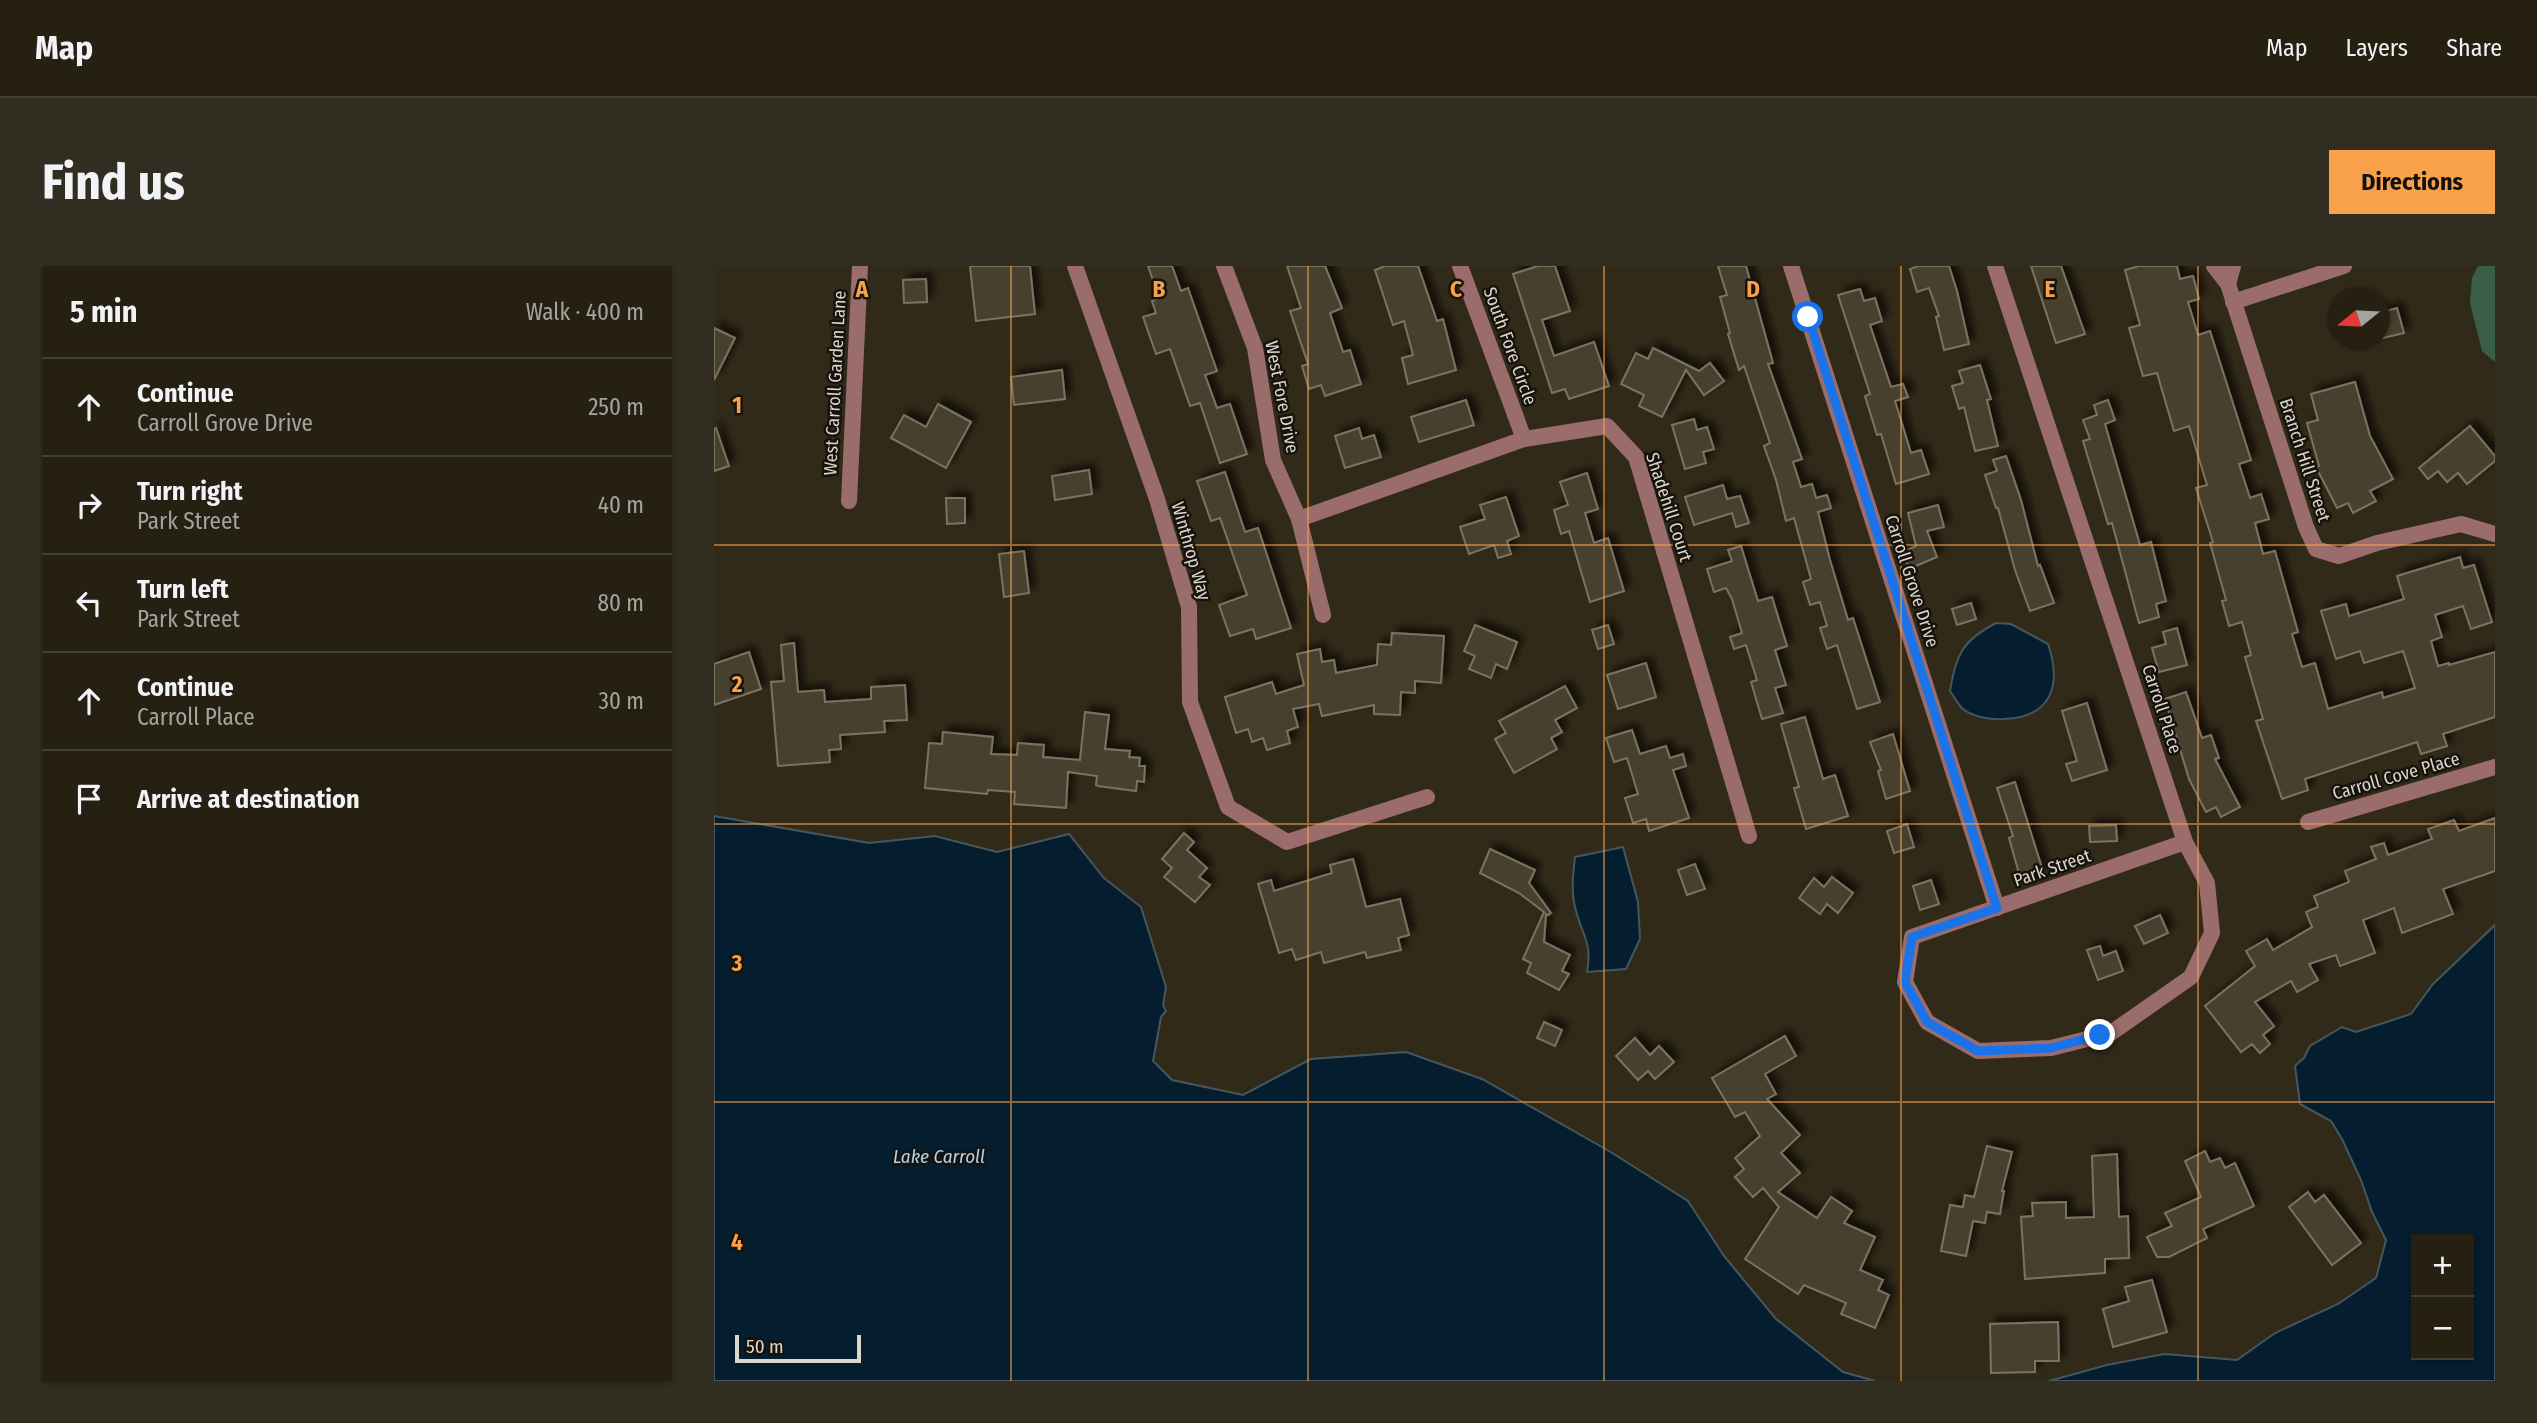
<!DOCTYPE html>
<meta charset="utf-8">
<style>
body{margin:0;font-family:"Fira Sans Condensed",sans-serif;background:#322d21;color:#f1f3f6}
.controls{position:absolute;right:21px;bottom:21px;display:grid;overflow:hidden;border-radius:0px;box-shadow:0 2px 5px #0004}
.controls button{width:63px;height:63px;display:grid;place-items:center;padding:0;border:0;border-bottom:2px solid #423e33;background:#262013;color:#f1f3f6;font:35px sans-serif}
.compass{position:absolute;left:1613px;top:21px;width:63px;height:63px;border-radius:50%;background:#262013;box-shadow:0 2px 5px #0004;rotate:252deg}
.scale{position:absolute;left:21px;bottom:18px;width:126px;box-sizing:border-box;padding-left:7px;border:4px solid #dcd7cd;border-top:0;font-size:19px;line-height:24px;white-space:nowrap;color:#dcd7cd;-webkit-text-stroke:5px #17130c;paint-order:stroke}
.stop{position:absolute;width:21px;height:21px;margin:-16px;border:5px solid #1a73e8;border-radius:50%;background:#fff}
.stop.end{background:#1a73e8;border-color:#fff;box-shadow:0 2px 7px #0008}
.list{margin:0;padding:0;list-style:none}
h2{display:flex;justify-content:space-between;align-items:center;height:91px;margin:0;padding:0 28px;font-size:30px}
h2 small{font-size:23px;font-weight:400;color:#a4a3a0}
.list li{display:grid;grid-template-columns:46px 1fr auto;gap:21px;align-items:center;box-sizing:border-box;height:98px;padding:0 28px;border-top:2px solid #423e33}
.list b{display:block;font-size:26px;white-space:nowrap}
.list p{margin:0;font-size:23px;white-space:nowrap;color:#a4a3a0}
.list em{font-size:23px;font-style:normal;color:#a4a3a0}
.icon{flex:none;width:38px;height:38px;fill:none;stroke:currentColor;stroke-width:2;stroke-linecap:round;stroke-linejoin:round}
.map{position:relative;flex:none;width:1781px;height:1115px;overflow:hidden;border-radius:0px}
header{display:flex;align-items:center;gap:42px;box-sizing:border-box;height:98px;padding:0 35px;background:#262013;border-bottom:2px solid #423e33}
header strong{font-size:33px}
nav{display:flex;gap:38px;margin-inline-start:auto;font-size:24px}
.intro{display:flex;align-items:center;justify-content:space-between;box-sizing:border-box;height:168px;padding:0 42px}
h1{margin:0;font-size:49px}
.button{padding:18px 32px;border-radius:0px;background:#f8a14a;color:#111;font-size:24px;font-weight:700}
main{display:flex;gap:42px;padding:0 42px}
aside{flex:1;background:#262013;border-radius:0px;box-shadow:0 2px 5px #0004}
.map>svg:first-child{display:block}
.green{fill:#3b5e47}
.water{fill:#051e2f;stroke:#46565e;stroke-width:2;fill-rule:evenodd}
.building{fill:#47402e;stroke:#7b735f;stroke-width:2;filter:url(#shadow)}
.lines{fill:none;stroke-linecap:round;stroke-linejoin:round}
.minor{stroke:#9b6c6c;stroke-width:16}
.route{stroke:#1a73e8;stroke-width:9}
.grid{fill:none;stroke:#f8a14a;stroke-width:2;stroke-opacity:0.55}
.labels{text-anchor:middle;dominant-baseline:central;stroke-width:5;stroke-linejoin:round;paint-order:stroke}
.street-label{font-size:18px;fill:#dcd7cd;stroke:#17130c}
.water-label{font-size:19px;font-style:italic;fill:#aad4f3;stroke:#17130c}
.grid-label{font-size:23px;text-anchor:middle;font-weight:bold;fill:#f8a14a;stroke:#17130c;stroke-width:5;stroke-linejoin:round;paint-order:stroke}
</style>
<header>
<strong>Map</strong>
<nav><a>Map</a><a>Layers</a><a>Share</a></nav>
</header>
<div class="intro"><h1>Find us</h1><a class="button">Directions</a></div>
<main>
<aside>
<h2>5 min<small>Walk · 400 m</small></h2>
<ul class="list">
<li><svg class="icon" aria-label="ahead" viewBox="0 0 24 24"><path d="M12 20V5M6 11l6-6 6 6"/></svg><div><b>Continue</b><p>Carroll Grove Drive</p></div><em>250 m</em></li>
<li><svg class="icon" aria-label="right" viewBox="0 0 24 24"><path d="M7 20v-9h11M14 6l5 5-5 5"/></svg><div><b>Turn right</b><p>Park Street</p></div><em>40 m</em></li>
<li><svg class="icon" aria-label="left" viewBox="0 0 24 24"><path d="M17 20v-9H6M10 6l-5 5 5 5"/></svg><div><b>Turn left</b><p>Park Street</p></div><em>80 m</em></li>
<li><svg class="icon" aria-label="ahead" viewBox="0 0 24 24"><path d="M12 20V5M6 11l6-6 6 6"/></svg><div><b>Continue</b><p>Carroll Place</p></div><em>30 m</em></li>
<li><svg class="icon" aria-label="arrive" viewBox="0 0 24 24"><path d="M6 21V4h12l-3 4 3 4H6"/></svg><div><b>Arrive at destination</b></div></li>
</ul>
</aside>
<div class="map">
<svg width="1781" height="1115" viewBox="0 0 1781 1115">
<defs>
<filter id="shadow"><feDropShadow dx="6" dy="-6" stdDeviation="3.5" flood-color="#0009"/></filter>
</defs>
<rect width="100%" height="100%" fill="#322a19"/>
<path class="green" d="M1764 0H1781V96L1768 85 1756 37 1758 12Z"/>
<g class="water">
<path d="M1282 357 1297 358 1334 378C1348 419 1338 451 1290 453 1278 454 1259 451 1249 443 1244 439 1240 430 1236 425 1242 388 1249 374 1282 357Z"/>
<path d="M0 550 155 577 221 570 283 586 355 568 390 612 427 641 452 721 449 739 452 745 447 751 439 795 458 814 529 829 597 793 692 786 768 813 895 885 974 935 1010 990 1062 1053 1129 1106 1161 1115H0Z"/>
<path d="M909 581 924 636 926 673 912 703 873 706C879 676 867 668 861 641 857 624 859 608 861 591Z"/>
<path d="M1781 659V1115H1335L1393 1099 1450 1088 1523 1094 1561 1067 1624 1038 1662 1012 1672 974 1658 946 1647 914 1628 873 1617 855 1586 838 1581 800 1590 792 1596 780 1628 761 1642 766 1697 748 1719 718ZM1702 973H1755V1089H1702Z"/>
</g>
<g class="building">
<path d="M256 0H316L321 48 262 55Z"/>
<path d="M434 0H458L467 25 474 22 503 105 491 109 503 142 516 138 533 188 506 197 486 137 476 140 456 83 442 88 429 51 442 47 438 35 445 32Z"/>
<path d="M573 0H611L628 42 616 47 629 86 636 84 647 118 611 130 607 119 595 123 588 100 594 98 576 45 587 42Z"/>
<path d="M671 0H704L723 55 729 53 742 104 694 118 688 92 699 89 690 55 679 59 661 4Z"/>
<path d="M824 0H841L856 45 828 54 840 90 880 76 895 120 855 133 851 123 838 127 799 8Z"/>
<path d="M1004 0H1032L1059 97 1054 98 1088 193 1079 196 1087 221 1098 218 1102 232 1113 229 1117 242 1104 246 1116 294 1134 354 1139 352 1166 436 1143 443 1123 379 1113 383 1106 362 1113 360 1106 336 1096 339 1089 316 1097 313 1080 252 1072 255 1062 214 1050 180 1056 177 1030 100 1025 104 1014 68 1016 67 1006 31 1013 29Z"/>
<path d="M1204 0H1235L1243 25 1255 78 1230 84 1222 51 1225 50 1215 22 1203 26 1196 3Z"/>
<path d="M1317 0H1347L1371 68 1342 77Z"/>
<path d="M1425 0H1463L1466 13 1479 10 1485 33 1474 36 1484 69 1496 65 1537 194 1525 198 1536 232 1547 228 1555 253 1541 257 1549 288 1561 285 1584 366 1578 368 1588 401 1601 397 1614 443 1668 426 1669 432 1701 422 1689 385 1650 397 1646 385 1622 393 1607 345 1632 338 1635 350 1690 333 1683 310 1746 291 1749 302 1760 299 1778 356 1757 363 1749 340 1721 349 1728 371 1717 375 1724 400 1735 397V399L1781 386V451L1729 468 1733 480 1707 488 1703 476 1591 513 1594 524 1568 533 1542 455 1549 453 1531 391 1537 389 1528 356 1515 360 1508 335 1512 334 1496 277 1499 276 1482 222 1493 219 1475 160 1460 165 1443 107 1429 110 1415 62 1426 59 1411 4Z"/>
<path d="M212 13 213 36 190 37 189 14Z"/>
<path d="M1146 23 1150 35 1161 32 1168 55 1156 59 1177 121 1189 118 1194 131 1181 135 1197 187 1207 184 1215 208 1182 218 1167 168 1163 169 1151 130 1156 128 1124 29Z"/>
<path d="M1683 42 1690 67 1665 73V47Z"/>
<path d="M0 62 21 72 0 114Z"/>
<path d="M939 82 985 105 996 97 1010 115 990 129 972 104 948 151 925 140 930 129 907 118 922 87 934 93Z"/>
<path d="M1266 99 1277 133 1273 134 1284 180 1261 185 1250 141 1245 143 1238 120 1249 117 1245 105Z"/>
<path d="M348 104 351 133 300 139 297 111Z"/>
<path d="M1641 116 1656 170 1679 213 1656 225 1662 235 1639 247 1634 237 1623 242 1602 201 1605 200 1593 157 1604 154 1597 128Z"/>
<path d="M752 134 760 159 705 176 697 151Z"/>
<path d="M1394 134 1401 154 1391 158 1426 279 1437 276 1452 335 1442 338 1445 351 1425 357 1398 257 1394 258 1369 175 1376 173 1369 154 1383 149 1380 139Z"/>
<path d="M224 138 257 156 232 202 177 172 190 149 212 161Z"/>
<path d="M980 153 983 164 993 161 1000 183 989 186 992 197 971 203 958 159Z"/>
<path d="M1756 160 1781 190V195L1753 218 1744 207 1733 216 1724 205 1714 213 1705 202Z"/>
<path d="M2 162 15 200 0 205V163Z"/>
<path d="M645 162 648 173 660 169 667 191 631 202 621 170Z"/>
<path d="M1292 190 1307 234 1324 300 1326 299 1340 337 1316 345 1301 304 1284 242H1282L1271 209 1283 205 1279 194Z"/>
<path d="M375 204 378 228 341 234 338 210Z"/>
<path d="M511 206 531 266 544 262 577 362 542 373 539 363 516 370 505 339 533 329 506 252 497 255 483 215Z"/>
<path d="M873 207 884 243 871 247 880 277 894 272 910 325 876 336 855 265 847 268 840 244 854 239 846 216Z"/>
<path d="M1009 219 1013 233 1026 230 1035 257 1022 261 1018 247 980 259 971 231Z"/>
<path d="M792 231 805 270 793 275 797 288 784 292 780 279 755 288 746 261 771 253 766 239Z"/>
<path d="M232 232H251V257L233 258Z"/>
<path d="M1224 239 1230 261 1213 265 1223 291 1195 303 1189 286 1202 280 1194 247Z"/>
<path d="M1027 280 1044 335 1058 331 1073 380 1061 384 1072 419 1061 422 1069 447 1048 453 1037 416 1043 414 1032 379 1020 383 1016 371 1028 367 1018 333 1012 322 1000 326 993 303 1018 295 1014 284Z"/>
<path d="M310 285 315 327 290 331 285 288Z"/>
<path d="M1257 337 1262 353 1243 359 1238 343Z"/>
<path d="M761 359 803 376 793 403 782 398 777 412 755 403 761 390 750 385Z"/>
<path d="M894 359 900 378 884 383 878 364Z"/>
<path d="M1463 362 1473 399 1445 406 1438 382 1452 378 1449 366Z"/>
<path d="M678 367 730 370 727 417 701 415V427L687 426 686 449 660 448V439L608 450 605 438 579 443 584 461 573 465 576 477 553 484 549 472 538 476 534 463 522 467 511 431 558 416 562 428 590 419 583 388 606 383 608 396 620 394 622 407 663 399 664 378 677 379Z"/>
<path d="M80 377 84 426 110 424 111 436 157 433V421L191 419 193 454 170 455 171 466 126 469 127 483 115 484 116 496 64 500 57 416 70 415 67 379Z"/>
<path d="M35 386 47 423 0 439V398Z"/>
<path d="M932 397 942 431 904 443 893 409Z"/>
<path d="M851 420 863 442 841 454 848 466 837 472 843 483 800 507 781 473 792 467 785 455Z"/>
<path d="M1472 426 1488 472 1497 469 1505 492 1501 493 1526 541 1507 551 1502 541 1492 546 1475 513 1451 433Z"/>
<path d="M1373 437 1393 504 1358 515 1352 498 1363 495 1348 445Z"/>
<path d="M371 446 395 449 391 483 416 485 415 491 426 492 425 500H431L430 516 423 515 422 525 384 520 382 519 383 510 354 506 352 542 300 538 301 526 274 524 273 528 211 522 215 477 228 478 229 466 279 471 277 488 303 489 304 477 330 479 329 491 366 494Z"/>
<path d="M1091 451 1109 513 1121 509 1134 550 1092 563 1080 522 1085 521 1067 458Z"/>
<path d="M918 464 926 488 952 480 956 492 969 488 972 500 959 504 975 552 935 565 932 553 919 557 911 532 924 528 913 492 900 496 892 472Z"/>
<path d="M1179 468 1196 525 1172 533 1164 505 1167 504 1156 476Z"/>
<path d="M1301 516 1329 605 1306 611 1295 572 1299 570 1283 522Z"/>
<path d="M1781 552V605L1729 623 1739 648 1688 667 1680 642 1649 654 1661 687 1626 700 1622 689 1595 698 1604 714 1583 726 1577 715 1541 736 1560 760 1549 769 1556 778 1546 787 1538 778 1527 786 1491 740 1541 700 1532 685 1553 673 1559 684 1598 661 1592 646 1604 641 1600 630 1635 616 1631 605 1662 593 1657 581 1670 577 1674 589 1718 573 1714 563 1740 554 1745 565Z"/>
<path d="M1193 558 1200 581 1180 587 1173 565Z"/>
<path d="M1402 559 1403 575 1376 576 1375 560Z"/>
<path d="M470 567 480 576 473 584 493 602 485 611 496 619 481 636 450 611 458 602 448 593Z"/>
<path d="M776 583 821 604 815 617 837 647 834 649 832 648 830 676 856 689 848 705 855 708 845 724 813 707 817 697 809 693 830 646 805 627 766 607Z"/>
<path d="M639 593 652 641 686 633 695 669 684 672 687 684 653 692 651 686 610 697 607 686 582 694 578 683 565 687 544 618 557 614 560 625 618 607 616 599Z"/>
<path d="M981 598 991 623 973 629 964 604Z"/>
<path d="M1118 611 1139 627 1124 647 1113 638 1106 648 1085 632 1100 612 1110 621Z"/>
<path d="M1217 614 1225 638 1206 644 1199 620Z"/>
<path d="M1446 649 1454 667 1430 678 1421 660Z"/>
<path d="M1386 680 1389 690 1402 685 1409 705 1384 714 1373 684Z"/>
<path d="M830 756 848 764 841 780 823 772Z"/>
<path d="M1071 770 1082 790 1051 808 1062 828 1053 833 1086 869 1067 887 1086 907 1064 926 1103 952 1117 931 1138 945 1130 957 1161 971 1146 1004 1169 1014 1164 1024 1175 1029 1161 1062 1127 1048 1132 1037 1090 1019 1084 1028 1031 993 1065 941 1049 922 1039 931 1021 911 1030 903 1021 892 1046 870 1031 846 1021 851 998 812Z"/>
<path d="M921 772 936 789 945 780 960 796 941 813 934 805 924 814 902 790Z"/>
<path d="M1273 880 1298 886 1288 925H1290L1286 948 1273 946 1271 957 1259 955 1252 990 1227 985 1236 939 1249 941 1251 929 1260 931Z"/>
<path d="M1491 885 1496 896 1506 892 1511 902 1521 897 1540 940 1489 963 1493 972 1455 991H1443L1433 971 1458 960 1451 947 1487 931 1471 895Z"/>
<path d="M1403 888 1405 951 1414 950 1415 992 1391 993V1007L1311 1013 1307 951 1319 950 1318 937 1352 936V952L1380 951 1378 890Z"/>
<path d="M1594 926 1601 936 1610 929 1647 977 1618 999 1575 941Z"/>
<path d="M1438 1014 1453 1066 1399 1081 1389 1043 1415 1035 1411 1021Z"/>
<path d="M1344 1056 1345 1095H1321V1106L1277 1107 1276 1058Z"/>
</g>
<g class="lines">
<g class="minor">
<path d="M361 0 443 233 475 341 476 436 514 541 573 576 713 531"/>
<path d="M510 0 541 82 559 194 585 253 609 349"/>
<path d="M746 0 810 173"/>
<path d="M1077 0 1283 642"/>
<path d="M1281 0 1471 576 1493 617 1498 667 1477 711 1397 767 1337 782 1264 785 1213 756 1191 716 1198 671 1471 576"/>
<path d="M1500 0 1514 18 1592 261 1602 283 1625 290 1663 277 1747 258 1781 268"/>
<path d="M1514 18 1519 0"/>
<path d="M1519 36 1630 0"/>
<path d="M135 235 146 0"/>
<path d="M585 253 810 173 893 160 922 191 1035 570"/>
<path d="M1594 556 1781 501"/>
</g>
</g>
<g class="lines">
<path class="route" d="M1094 51 1283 642 1198 671 1191 716 1213 756 1264 785 1337 782 1386 769"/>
</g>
<path class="grid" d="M297 0V1115M594 0V1115M890 0V1115M1187 0V1115M1484 0V1115M0 279H1781M0 558H1781M0 836H1781"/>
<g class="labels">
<g class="street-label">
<text transform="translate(796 80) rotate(70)">South Fore Circle</text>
<text transform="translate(121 117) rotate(-87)">West Carroll Garden Lane</text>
<text transform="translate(568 131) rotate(79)">West Fore Drive</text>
<text transform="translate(1591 194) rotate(72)">Branch Hill Street</text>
<text transform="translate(955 241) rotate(72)">Shadehill Court</text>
<text transform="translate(477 285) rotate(74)">Winthrop Way</text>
<text transform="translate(1198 315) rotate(72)">Carroll Grove Drive</text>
<text transform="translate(1448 443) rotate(72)">Carroll Place</text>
<text transform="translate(1682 510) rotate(-16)">Carroll Cove Place</text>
<text transform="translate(1338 602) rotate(-19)">Park Street</text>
</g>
<g class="water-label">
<text x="225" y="890">Lake Carroll</text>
</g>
</g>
<g class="grid-label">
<text x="148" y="31">A</text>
<text x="445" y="31">B</text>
<text x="742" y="31">C</text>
<text x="1039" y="31">D</text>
<text x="1336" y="31">E</text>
<text x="23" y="147">1</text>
<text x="23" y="426">2</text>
<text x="23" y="705">3</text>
<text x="23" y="984">4</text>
</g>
</svg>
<div class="controls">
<button>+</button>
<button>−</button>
</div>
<svg class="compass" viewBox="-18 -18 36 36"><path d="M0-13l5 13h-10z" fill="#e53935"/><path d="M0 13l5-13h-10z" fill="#a4a3a0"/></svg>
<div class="scale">50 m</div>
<div class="stop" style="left:1094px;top:51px"></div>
<div class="stop end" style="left:1386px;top:769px"></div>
</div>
</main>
